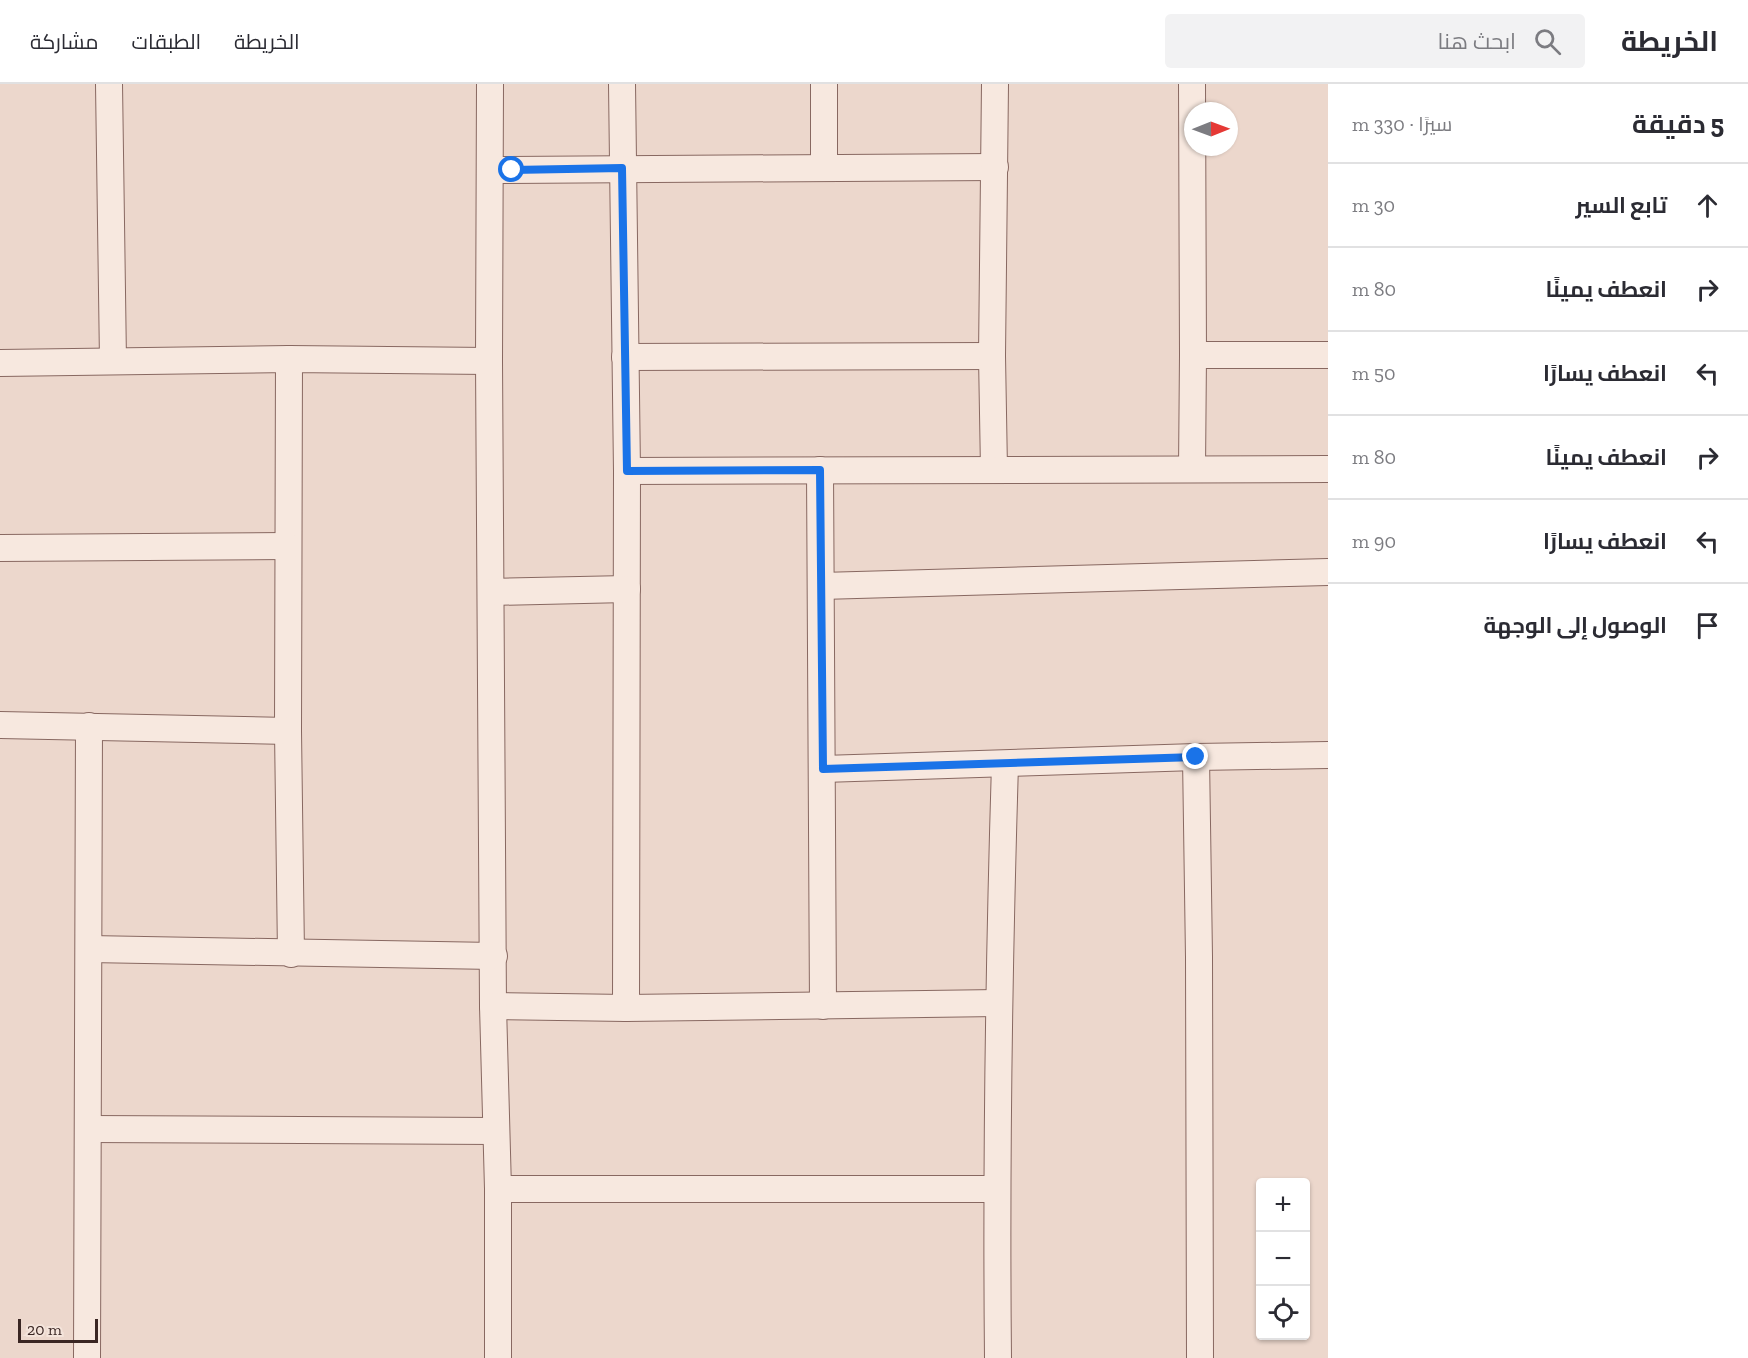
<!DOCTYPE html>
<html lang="ar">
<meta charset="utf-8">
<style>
body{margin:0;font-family:"Zilla Slab",Cairo,serif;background:#f2f2f3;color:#2b2b33;direction:rtl}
.controls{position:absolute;right:18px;bottom:18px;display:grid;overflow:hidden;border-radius:6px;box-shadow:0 2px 4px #0004}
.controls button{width:54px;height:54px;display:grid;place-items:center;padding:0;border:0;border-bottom:2px solid #e1e1e2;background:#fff;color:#2b2b33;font:30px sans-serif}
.compass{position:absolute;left:1184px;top:18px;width:54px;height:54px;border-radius:50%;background:#fff;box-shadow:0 2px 4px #0004;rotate:89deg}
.scale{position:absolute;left:18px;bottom:15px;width:80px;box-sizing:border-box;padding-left:6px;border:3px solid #3a2623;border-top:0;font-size:16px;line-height:21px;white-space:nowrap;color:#3a2623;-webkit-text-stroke:4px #f4e4db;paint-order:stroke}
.stop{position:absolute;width:18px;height:18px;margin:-14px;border:4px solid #1a73e8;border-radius:50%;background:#fff}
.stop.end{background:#1a73e8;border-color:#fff;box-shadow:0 2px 6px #0008}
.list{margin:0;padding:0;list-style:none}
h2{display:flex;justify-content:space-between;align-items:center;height:78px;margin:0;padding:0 24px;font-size:26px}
h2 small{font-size:20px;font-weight:400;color:#7c7c81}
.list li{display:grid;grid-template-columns:39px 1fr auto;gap:18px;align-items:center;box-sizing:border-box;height:84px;padding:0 24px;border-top:2px solid #e1e1e2}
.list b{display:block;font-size:22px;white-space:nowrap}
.list em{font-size:20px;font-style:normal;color:#7c7c81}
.icon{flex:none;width:33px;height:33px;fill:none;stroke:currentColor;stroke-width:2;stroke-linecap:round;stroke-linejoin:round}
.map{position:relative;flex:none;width:1328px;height:1274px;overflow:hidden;direction:ltr}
header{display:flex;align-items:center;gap:36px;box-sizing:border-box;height:84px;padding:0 30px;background:#fff;border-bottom:2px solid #e1e1e2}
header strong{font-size:28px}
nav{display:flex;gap:33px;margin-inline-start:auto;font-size:21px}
.search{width:420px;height:54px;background:#f2f2f3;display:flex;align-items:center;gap:15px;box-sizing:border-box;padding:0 21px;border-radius:6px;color:#7c7c81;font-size:22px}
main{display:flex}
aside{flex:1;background:#fff}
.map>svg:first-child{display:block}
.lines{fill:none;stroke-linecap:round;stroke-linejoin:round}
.street-casing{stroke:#886861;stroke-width:28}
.street{stroke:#f7e8df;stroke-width:26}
.route{stroke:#1a73e8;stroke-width:8}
</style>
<header>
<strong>الخريطة</strong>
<div class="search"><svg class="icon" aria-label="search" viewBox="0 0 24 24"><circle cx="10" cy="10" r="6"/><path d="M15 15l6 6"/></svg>ابحث هنا</div>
<nav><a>الخريطة</a><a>الطبقات</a><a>مشاركة</a></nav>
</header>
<main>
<aside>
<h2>5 دقيقة<small>سيرًا · 330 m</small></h2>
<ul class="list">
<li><svg class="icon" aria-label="ahead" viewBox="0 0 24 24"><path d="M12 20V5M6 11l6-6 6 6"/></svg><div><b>تابع السير</b></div><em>30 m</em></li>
<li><svg class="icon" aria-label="right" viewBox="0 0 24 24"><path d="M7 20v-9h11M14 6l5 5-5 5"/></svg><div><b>انعطف يمينًا</b></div><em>80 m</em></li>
<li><svg class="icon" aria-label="left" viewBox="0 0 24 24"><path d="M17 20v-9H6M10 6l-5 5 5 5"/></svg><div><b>انعطف يسارًا</b></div><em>50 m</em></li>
<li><svg class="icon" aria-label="right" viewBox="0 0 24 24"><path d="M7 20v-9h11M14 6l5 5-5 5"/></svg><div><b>انعطف يمينًا</b></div><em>80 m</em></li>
<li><svg class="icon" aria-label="left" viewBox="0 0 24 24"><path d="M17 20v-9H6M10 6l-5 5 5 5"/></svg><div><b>انعطف يسارًا</b></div><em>90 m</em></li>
<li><svg class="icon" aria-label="arrive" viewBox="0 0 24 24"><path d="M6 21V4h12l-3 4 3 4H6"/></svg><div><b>الوصول إلى الوجهة</b></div></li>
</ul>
</aside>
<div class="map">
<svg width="1328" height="1274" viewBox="0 0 1328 1274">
<rect width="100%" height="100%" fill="#ecd7cc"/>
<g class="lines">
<defs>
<g id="street">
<path d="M109 0 113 277"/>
<path d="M490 0 489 277 493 922 498 1105V1274"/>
<path d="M622 0 627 387 626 924"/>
<path d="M824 83V0"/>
<path d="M490 86 995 83"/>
<path d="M1193 271H1328"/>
<path d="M625 273 992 272"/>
<path d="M289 275 288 647 291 870"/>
<path d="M0 279 289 275 489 277"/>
<path d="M1192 385 1193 271 1192 0"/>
<path d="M820 386 823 922"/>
<path d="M994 386 992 272 995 0"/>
<path d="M627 387 1328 385"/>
<path d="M0 464 287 462"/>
<path d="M821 502 1328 488"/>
<path d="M491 508 627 505"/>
<path d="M0 641 288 647"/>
<path d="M1196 673 1199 873 1200 1274"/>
<path d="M823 685 1196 673 1328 671"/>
<path d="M89 865 494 872"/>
<path d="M493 922 626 924 998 919"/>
<path d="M89 1045 496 1047"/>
<path d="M498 1105H996"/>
<path d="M87 1274 89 642"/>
<path d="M998 1274C996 1076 999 878 1005 680"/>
</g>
</defs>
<use href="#street" class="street-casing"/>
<use href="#street" class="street"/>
</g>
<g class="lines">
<path class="route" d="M512 86 622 84 627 387 820 386 823 685 1196 673"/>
</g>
</svg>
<div class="controls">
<button>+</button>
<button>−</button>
<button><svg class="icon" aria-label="locate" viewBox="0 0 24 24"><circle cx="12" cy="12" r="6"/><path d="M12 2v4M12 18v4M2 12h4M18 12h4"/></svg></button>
</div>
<svg class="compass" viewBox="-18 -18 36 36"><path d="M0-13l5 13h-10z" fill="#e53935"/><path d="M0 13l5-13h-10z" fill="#7c7c81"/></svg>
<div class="scale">20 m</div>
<div class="stop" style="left:512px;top:86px"></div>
<div class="stop end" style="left:1196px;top:673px"></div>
</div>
</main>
